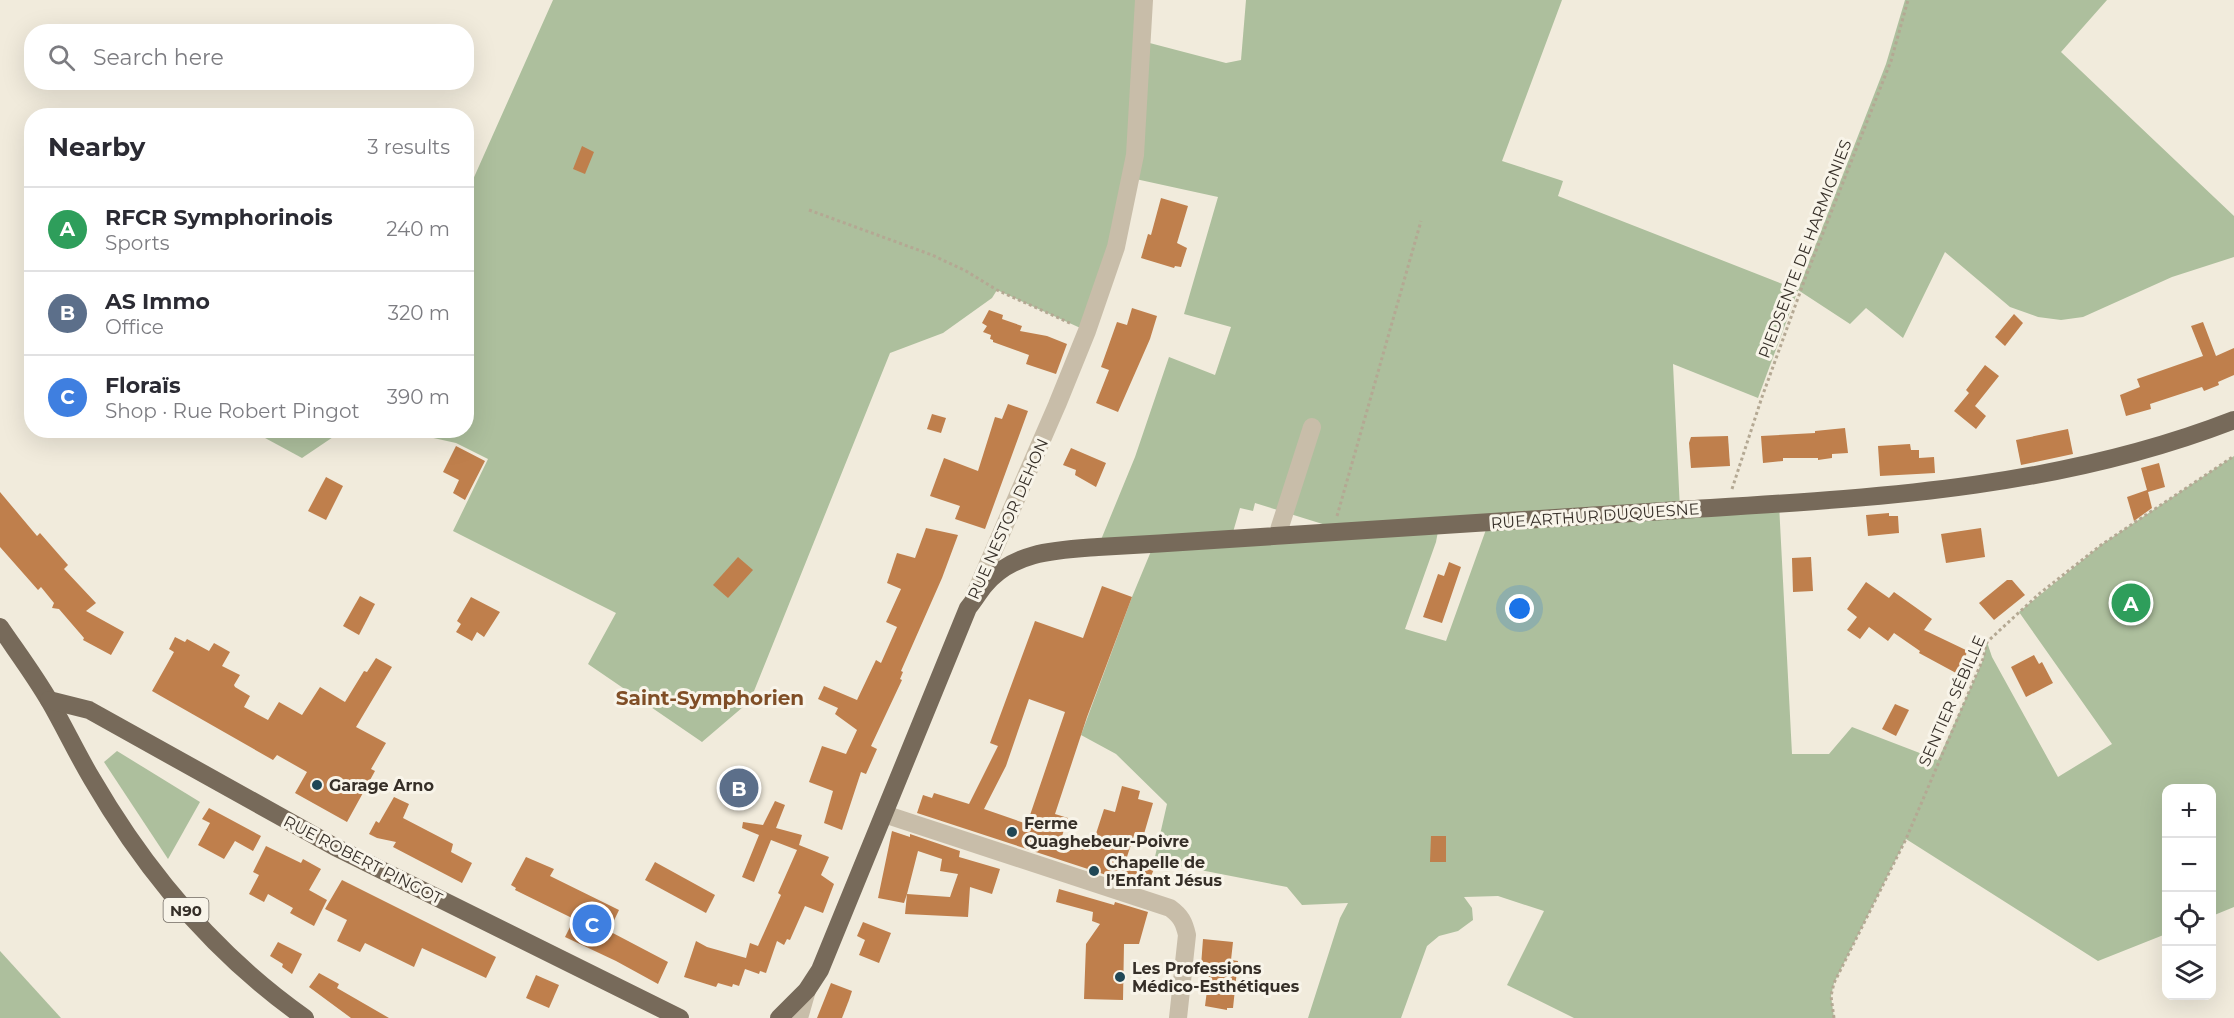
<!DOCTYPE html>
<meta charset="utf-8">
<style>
body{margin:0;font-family:Montserrat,sans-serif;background:#f7f7f7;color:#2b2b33}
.controls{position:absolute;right:18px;bottom:18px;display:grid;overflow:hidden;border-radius:12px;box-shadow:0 6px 24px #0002}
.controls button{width:54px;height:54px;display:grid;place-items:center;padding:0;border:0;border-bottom:2px solid #e1e1e2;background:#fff;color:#2b2b33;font:30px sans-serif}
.you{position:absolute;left:1520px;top:609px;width:21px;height:21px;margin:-15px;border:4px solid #fff;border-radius:50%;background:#1a73e8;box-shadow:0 0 0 9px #1a73e833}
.badge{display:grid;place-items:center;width:39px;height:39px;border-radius:50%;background:#2563eb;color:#fff;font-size:20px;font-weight:700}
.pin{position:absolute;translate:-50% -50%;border:3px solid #fff;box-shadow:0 2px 6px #0006}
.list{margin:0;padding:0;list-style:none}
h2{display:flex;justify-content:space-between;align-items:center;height:78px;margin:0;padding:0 24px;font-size:26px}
h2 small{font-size:20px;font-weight:400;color:#7c7c81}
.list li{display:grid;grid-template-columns:39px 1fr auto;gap:18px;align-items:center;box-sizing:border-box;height:84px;padding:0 24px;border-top:2px solid #e1e1e2}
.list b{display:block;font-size:22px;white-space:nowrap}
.list p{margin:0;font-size:20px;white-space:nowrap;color:#7c7c81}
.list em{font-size:20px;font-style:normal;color:#7c7c81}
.icon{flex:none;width:33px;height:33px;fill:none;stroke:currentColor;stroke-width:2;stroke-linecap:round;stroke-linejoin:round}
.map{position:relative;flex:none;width:2234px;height:1018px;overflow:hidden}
.search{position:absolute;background:#fff;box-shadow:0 6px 24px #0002;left:24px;top:24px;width:450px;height:66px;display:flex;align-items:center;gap:15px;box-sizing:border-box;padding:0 21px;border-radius:24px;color:#7c7c81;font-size:22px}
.panel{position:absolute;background:#fff;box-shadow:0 6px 24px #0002;left:24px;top:108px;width:450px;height:330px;border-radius:24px}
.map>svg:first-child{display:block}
.green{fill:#adbf9d;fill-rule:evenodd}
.building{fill:#bf7f4c;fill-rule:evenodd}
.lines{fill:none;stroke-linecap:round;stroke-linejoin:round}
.path{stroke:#b4a893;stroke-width:3;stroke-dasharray:3 3;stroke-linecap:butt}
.minor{stroke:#c8bda9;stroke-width:18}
.major{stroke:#776a5a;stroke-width:18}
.poi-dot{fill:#204755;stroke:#f8f4e9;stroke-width:2}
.labels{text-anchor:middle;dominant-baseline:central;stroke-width:6;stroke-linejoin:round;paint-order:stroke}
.shield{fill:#f8f4e9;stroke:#706a62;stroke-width:1.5}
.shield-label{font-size:15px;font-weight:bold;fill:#362f28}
.street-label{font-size:16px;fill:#362f28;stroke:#f8f4e9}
.poi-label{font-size:16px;font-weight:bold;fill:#362f28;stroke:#f8f4e9;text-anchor:start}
.quarter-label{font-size:20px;font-weight:bold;fill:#804e26;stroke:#f8f4e9}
</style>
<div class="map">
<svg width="2234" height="1018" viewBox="0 0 2234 1018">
<rect width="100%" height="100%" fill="#f1ebdc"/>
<g class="green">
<path d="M553 0H1145L1142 41 1226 63 1241 60 1246 0H1562L1502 161 1563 181 1558 196 1798 290 1886 64 1905 0H2107L2061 52 2234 216V257L2172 277 2083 317 2061 320 2038 317 2010 307 1945 252 1903 338 1866 308 1850 324 1798 290 1758 398 1673 364 1680 510 1779 504 1792 754H1829L1852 727 1938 760 1983 660 1987 642 1992 657 2058 777 2112 744 2019 612 2101 545 2234 456V907L2212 916V788H2166V934L2098 961 1906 839 1834 983 1831 996 1834 1018H1574L1507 985 1544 911 1498 896 1464 897 1472 908 1473 920 1458 931 1439 936 1427 946 1401 1018H1308L1340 918 1348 903 1302 905 1287 887 1154 861 1167 804 1116 754 1081 735 1132 597 1154 544 1098 547 1135 457 1169 357 1215 375 1231 327 1184 314 1218 197 1131 178 1087 331 997 290 992 298 943 333 890 353 750 701 702 742 588 664 616 613 453 531 488 459 456 443 402 431 466 430 467 193ZM1255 503 1329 526 1231 539 1240 508 1253 511ZM1488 524 1446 641 1405 629 1436 542 1439 526Z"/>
<path d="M252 431H342L302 458Z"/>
<path d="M117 751 200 802 168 859 104 762Z"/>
<path d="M0 951 61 1018H0Z"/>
</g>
<g class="building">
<path d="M582 146 594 152 585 174 573 169Z"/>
<path d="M1161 198 1188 206 1177 243 1187 248 1181 267 1175 266 1174 268 1141 258 1148 234 1151 235Z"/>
<path d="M1132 308 1157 316 1150 339 1118 412 1096 403 1109 370 1101 367 1117 322 1127 325Z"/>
<path d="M989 310 1003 315 1002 319 1022 326 1020 331 1047 336 1067 344 1056 374 1026 364 1029 355 993 342V340L990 339 991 335 983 332 987 326 982 323Z"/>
<path d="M2014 314 2023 323 2005 346 1995 337Z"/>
<path d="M2203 322 2216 356 2234 348V375L2218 382 2219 385 2204 391 2202 387 2150 404 2151 409 2126 416 2120 395 2140 387 2137 379 2203 356 2191 326Z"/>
<path d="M1985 365 1999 376 1975 406 1986 416 1976 429 1954 411 1969 393 1966 390Z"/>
<path d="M1008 404 1028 411 985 529 955 519 960 506 930 496 944 458 978 471 995 417 1002 419Z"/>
<path d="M932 414 946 418 941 433 927 429Z"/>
<path d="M1845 428 1848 453 1832 454V458L1818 460V458H1783V461L1763 463 1761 436 1815 433V431Z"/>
<path d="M2068 429 2073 454 2021 465 2016 440Z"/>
<path d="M1728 436 1730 466 1691 468 1689 443 1691 437Z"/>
<path d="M1910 444 1911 450H1919V458L1934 457 1935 473 1880 476 1878 446Z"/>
<path d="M456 446 485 461 465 500 453 493 459 480 443 472Z"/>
<path d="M1071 448 1106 463 1096 487 1075 475 1076 470 1063 465Z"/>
<path d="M2159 463 2165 487 2148 492 2152 508 2134 521 2127 497 2147 490 2141 468Z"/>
<path d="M326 477 343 486 326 520 308 511Z"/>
<path d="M0 492 37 536 40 533 68 565 64 569 96 603 86 611 124 632 111 655 83 640 84 638 59 609 52 608 54 603 41 587 38 590 0 547Z"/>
<path d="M1889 513V516H1898L1899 533 1868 536 1866 515Z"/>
<path d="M926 528 958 535 942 578 901 671 903 672 900 679 902 680 871 746 877 749 866 774 861 772 842 830 824 823 833 791 809 782 822 746 846 754 857 730 835 714 838 708 818 699 824 686 857 700 876 660 881 663 897 627 886 622 901 589 887 583 897 553 915 558Z"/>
<path d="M1981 528 1985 557 1946 563 1941 534Z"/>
<path d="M738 557 753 570 728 598 713 585Z"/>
<path d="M1811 557 1813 591 1793 592 1792 558Z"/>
<path d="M1449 562 1461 567 1442 623 1423 617 1438 574 1444 576Z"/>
<path d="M2007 580H2012L2025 595 1994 620 1979 603Z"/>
<path d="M1866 582 1889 598 1894 592 1932 619 1924 630 1968 651 1956 673 1919 653 1920 651 1894 633 1888 641 1869 627 1860 639 1847 630 1857 617 1847 609Z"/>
<path d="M1102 586 1132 597 1087 717 1055 814 1068 818 1062 836 1092 846 1104 809 1115 812 1122 786 1140 791 1138 799 1153 803 1144 834 1135 832 1126 860 1154 869 1146 888 917 813 923 795 932 798 934 793 969 804 998 746 990 743 1035 621 1083 638ZM1029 699 1065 712 1027 824 984 809 1006 766Z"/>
<path d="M360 596 375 604 359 635 343 626Z"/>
<path d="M471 597 500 612 484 637 477 632 472 641 456 632 461 624 457 621Z"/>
<path d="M175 637 185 642 187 639 209 651 214 643 230 652 222 666 240 675 234 685 235 687 250 696 244 707 268 720 279 702 302 715 320 687 345 702 364 671 367 672 376 658 392 667 356 727 386 743 371 769 375 771 347 822 295 793 307 772 277 755 273 760 152 691 174 652 169 649Z"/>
<path d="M2034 655 2039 664 2042 662 2053 683 2026 697 2011 667Z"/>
<path d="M1895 704 1909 710 1896 736 1882 729Z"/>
<path d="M734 769 755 780 749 791 754 794 747 807 721 794Z"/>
<path d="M394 797 409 804 403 818 453 844 451 852 472 863 462 883 393 847 396 842 377 838 369 834 376 821 379 823Z"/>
<path d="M775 801 785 805 776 828 802 835 799 845 829 857 821 875 834 884 823 913 805 906 790 940 787 939 784 945 777 941 766 973 760 971 759 974 745 969 739 986 733 984 732 987 718 983 716 987 684 977 696 941 707 947 746 958 750 943 758 946 781 895 778 893 797 850 771 840 754 882 742 877 759 835 742 828 743 822 763 825Z"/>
<path d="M209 808 261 836 253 851 235 841 224 859 198 845 210 823 202 819Z"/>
<path d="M892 831 910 837V834L960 851 959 857 1000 869 992 894 970 887 968 917 905 914 907 894 904 903 878 898ZM918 851 942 859 940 871 958 874 950 897 907 894Z"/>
<path d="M1431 836H1446V862H1430Z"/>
<path d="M266 846 301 863 303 859 321 869 309 890 327 900 314 926 290 913 293 908 268 894 264 902 249 894 259 875 253 872Z"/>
<path d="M526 857 554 869 550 876 619 910 609 931 668 962 658 984 616 961 565 937 574 919 515 890 516 888 511 885Z"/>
<path d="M655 862 715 895 706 913 645 880Z"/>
<path d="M342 880 496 957 486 978 422 948 414 967 365 943 360 952 337 941 347 920 325 909Z"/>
<path d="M1059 889 1114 905 1115 902 1148 912 1139 944H1124L1123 1000 1084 999 1086 944 1100 924 1092 921 1093 912 1056 902Z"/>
<path d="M863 922 891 933 879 963 859 955 865 940 857 936Z"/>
<path d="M1203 939 1233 942 1231 960 1238 961 1233 1008H1227V1010L1205 1006 1210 967 1201 966Z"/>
<path d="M278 942 302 954 292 974 282 967 283 964 270 956Z"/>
<path d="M319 973 339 984 337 988 389 1018H351L309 987Z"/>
<path d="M536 975 559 985 549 1008 526 998Z"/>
<path d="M831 983 852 991 849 1000 842 1018H817Z"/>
</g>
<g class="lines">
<g class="path">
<path d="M809 210 932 255 966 271 997 290 1072 324"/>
<path d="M1732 489 1762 397 1806 276 1891 61 1908 0"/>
<path d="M1337 516 1421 221"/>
<path d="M1834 1018 1831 996 1834 983 1906 839 1983 659 1987 642 2039 594 2101 545 2234 456"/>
</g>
<g class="minor">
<path d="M1277 536 1312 427"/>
<path d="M974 596 1057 405 1087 331 1116 247 1135 155 1144 0"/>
<path d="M884 814 1170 908C1181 916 1184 922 1187 935L1178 1018"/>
<path d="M799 1018 807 990"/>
</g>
<g class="major">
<path d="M0 627C17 652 35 676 50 702 65 728 77 754 92 779 146 872 217 956 305 1018"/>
<path d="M49 700 89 710 335 847 680 1018"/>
<path d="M779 1018 807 990 820 970 968 608C974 601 979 592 985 585 1013 551 1058 550 1098 547 1292 536 1486 523 1679 510 1869 498 2054 490 2234 420"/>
</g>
</g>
<g class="poi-dot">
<circle cx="317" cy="785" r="6"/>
<circle cx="1012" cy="832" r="6"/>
<circle cx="1094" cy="871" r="6"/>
<circle cx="1120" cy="977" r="6"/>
</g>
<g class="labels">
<rect class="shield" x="163.5" y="898" width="45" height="24" rx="4.5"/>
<g class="shield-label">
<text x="186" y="910">N90</text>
</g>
<g class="street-label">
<text transform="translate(1805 249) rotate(-69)">PIEDSENTE DE HARMIGNIES</text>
<text transform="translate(1595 516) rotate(-4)">RUE ARTHUR DUQUESNE</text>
<text transform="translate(1008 519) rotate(-66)">RUE NESTOR DEHON</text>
<text transform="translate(1952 701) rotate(-66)">SENTIER SÉBILLE</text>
<text transform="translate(363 860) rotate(27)">RUE ROBERT PINGOT</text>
</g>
<g class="poi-label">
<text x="329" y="785">Garage Arno</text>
<text x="1024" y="823">Ferme<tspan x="1024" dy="18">Quaghebeur-Poivre</tspan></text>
<text x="1106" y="862">Chapelle de<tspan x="1106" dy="18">l’Enfant Jésus</tspan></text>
<text x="1132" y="968">Les Professions<tspan x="1132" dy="18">Médico-Esthétiques</tspan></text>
</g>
<g class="quarter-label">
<text x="710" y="698">Saint-Symphorien</text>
</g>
</g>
</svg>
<div class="controls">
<button>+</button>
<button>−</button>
<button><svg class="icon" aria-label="locate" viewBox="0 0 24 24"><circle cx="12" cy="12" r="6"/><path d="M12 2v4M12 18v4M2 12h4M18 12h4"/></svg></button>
<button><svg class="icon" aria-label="layers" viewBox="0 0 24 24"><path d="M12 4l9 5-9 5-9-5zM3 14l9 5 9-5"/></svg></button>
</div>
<div class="you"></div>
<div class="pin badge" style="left:2131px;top:603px;background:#2e9e5b">A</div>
<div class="pin badge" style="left:739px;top:788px;background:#5c6f8a">B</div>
<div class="pin badge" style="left:592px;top:924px;background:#3f7fe0">C</div>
<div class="search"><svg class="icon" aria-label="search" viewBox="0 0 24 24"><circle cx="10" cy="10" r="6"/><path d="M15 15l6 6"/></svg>Search here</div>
<section class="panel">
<h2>Nearby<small>3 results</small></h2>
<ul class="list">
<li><span class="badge" style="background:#2e9e5b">A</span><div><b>RFCR Symphorinois</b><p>Sports</p></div><em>240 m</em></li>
<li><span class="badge" style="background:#5c6f8a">B</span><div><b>AS Immo</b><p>Office</p></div><em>320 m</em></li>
<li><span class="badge" style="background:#3f7fe0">C</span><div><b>Floraïs</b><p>Shop · Rue Robert Pingot</p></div><em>390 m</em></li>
</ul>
</section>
</div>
